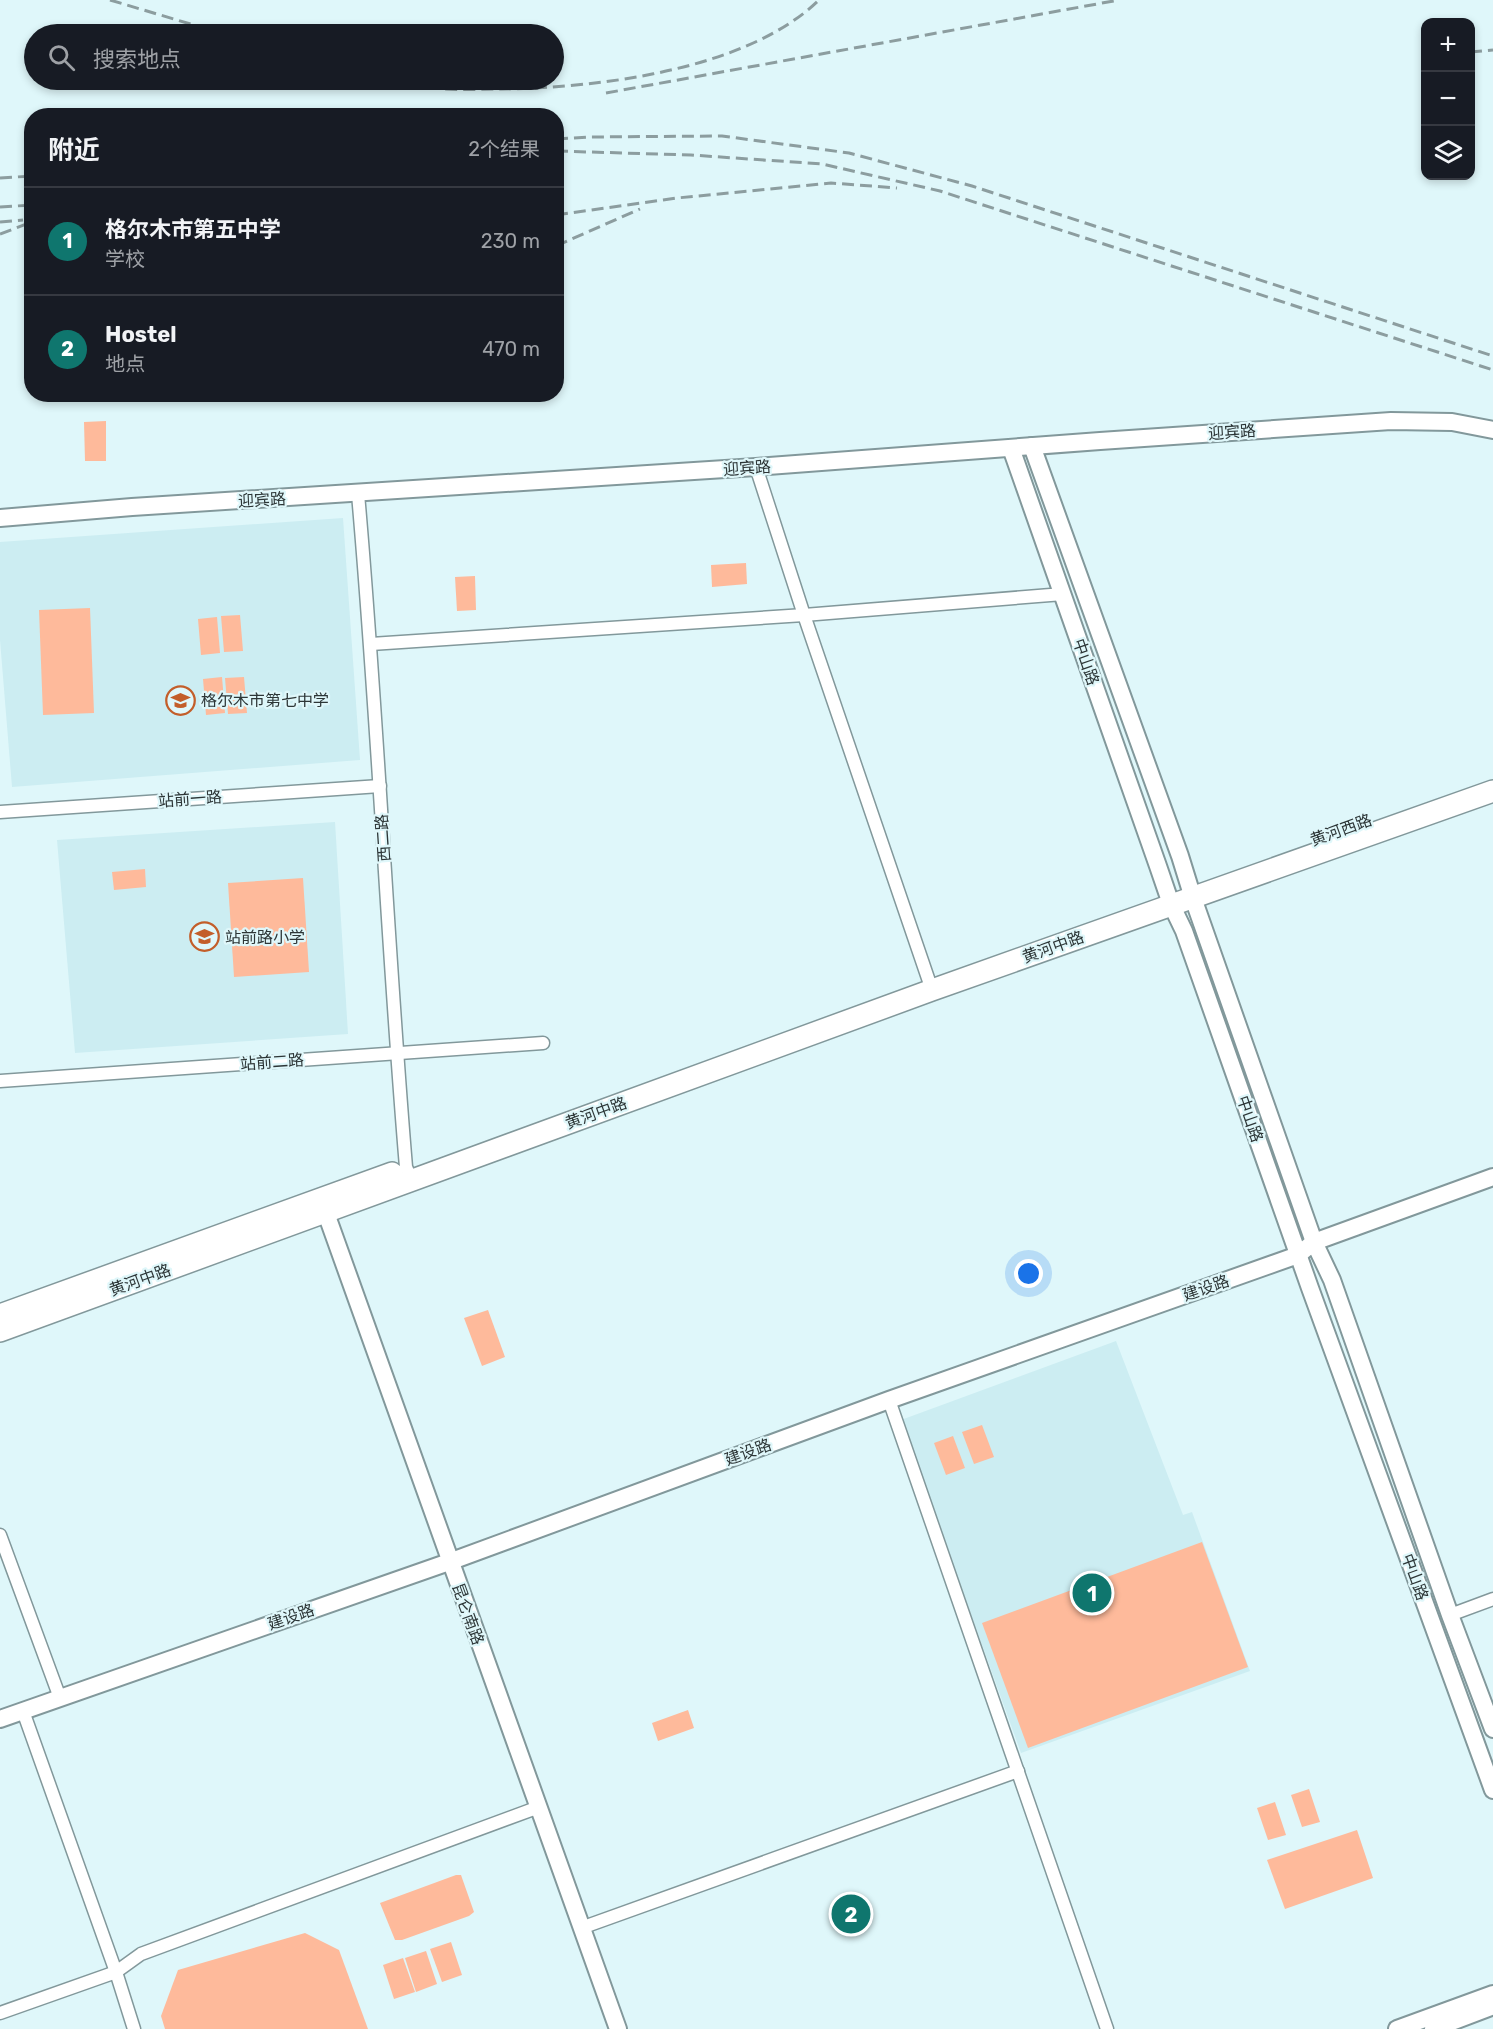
<!DOCTYPE html>
<html lang="zh">
<meta charset="utf-8">
<style>
body{margin:0;font-family:Rubik,"Noto Sans SC",sans-serif;background:#20242c;color:#f1f3f6}
.controls{position:absolute;right:18px;top:18px;display:grid;overflow:hidden;border-radius:12px;box-shadow:0 3px 9px #0003}
.controls button{width:54px;height:54px;display:grid;place-items:center;padding:0;border:0;border-bottom:2px solid #363941;background:#171b24;color:#f1f3f6;font:30px sans-serif}
.you{position:absolute;left:1029px;top:1274px;width:21px;height:21px;margin:-15px;border:4px solid #fff;border-radius:50%;background:#1a73e8;box-shadow:0 0 0 9px #1a73e833}
.badge{display:grid;place-items:center;width:39px;height:39px;border-radius:50%;background:#0f766e;color:#fff;font-size:20px;font-weight:700}
.pin{position:absolute;translate:-50% -50%;border:3px solid #fff;box-shadow:0 2px 6px #0006}
.list{margin:0;padding:0;list-style:none}
h2{display:flex;justify-content:space-between;align-items:center;height:78px;margin:0;padding:0 24px;font-size:26px}
h2 small{font-size:20px;font-weight:400;color:#9ea1a6}
.list li{display:grid;grid-template-columns:39px 1fr auto;gap:18px;align-items:center;box-sizing:border-box;height:108px;padding:0 24px;border-top:2px solid #363941}
.list b{display:block;font-size:22px;white-space:nowrap}
.list p{margin:0;font-size:20px;white-space:nowrap;color:#9ea1a6}
.list em{font-size:20px;font-style:normal;color:#9ea1a6}
.icon{flex:none;width:33px;height:33px;fill:none;stroke:currentColor;stroke-width:2;stroke-linecap:round;stroke-linejoin:round}
.map{position:relative;flex:none;width:1493px;height:2029px;overflow:hidden}
.search{position:absolute;background:#171b24;box-shadow:0 3px 9px #0003;left:24px;top:24px;width:540px;height:66px;display:flex;align-items:center;gap:15px;box-sizing:border-box;padding:0 21px;border-radius:33px;color:#9ea1a6;font-size:22px}
.panel{position:absolute;background:#171b24;box-shadow:0 3px 9px #0003;left:24px;top:108px;width:540px;height:294px;border-radius:24px}
.map>svg:first-child{display:block}
.built{fill:#ccedf2}
.green{fill:#feba9b}
.lines{fill:none;stroke-linecap:round;stroke-linejoin:round}
.street-casing{stroke:#82989b;stroke-width:15}
.secondary-casing{stroke:#82989b;stroke-width:20}
.highway-casing{stroke:#82989b;stroke-width:24}
.street{stroke:#fff;stroke-width:12}
.secondary{stroke:#fff;stroke-width:16}
.highway{stroke:#fff;stroke-width:21}
.rail{stroke:#8c9d9f;stroke-width:3;stroke-dasharray:12 6;stroke-linecap:butt}
.labels{text-anchor:middle;dominant-baseline:central;stroke-width:4.5;stroke-linejoin:round;paint-order:stroke}
.street-label{font-size:16px;fill:#2d3637;stroke:#dff7fa}
.poi-label{font-size:16px;fill:#2d3637;stroke:#dff7fa;text-anchor:start}
</style>
<div class="map">
<svg width="1493" height="2029" viewBox="0 0 1493 2029">
<rect width="100%" height="100%" fill="#dff7fa"/>
<g class="built">
<path d="M343 518 360 760 12 787 0 640V542Z"/>
<path d="M335 822 348 1034 75 1053 57 840Z"/>
<path d="M1116 1341 1183 1515 1192 1512 1250 1671 1021 1753 901 1420Z"/>
</g>
<g class="green">
<path d="M106 421V461H85L84 422Z"/>
<path d="M746 563 747 584 712 587 711 565Z"/>
<path d="M475 576 476 610 457 611 455 577Z"/>
<path d="M90 608 94 713 43 715 39 610Z"/>
<path d="M240 615 243 651 224 652 221 616Z"/>
<path d="M217 617 220 653 201 655 198 619Z"/>
<path d="M222 677 225 713 206 715 203 679Z"/>
<path d="M244 677 247 713 228 714 225 678Z"/>
<path d="M145 869 146 887 114 890 112 872Z"/>
<path d="M303 878 309 972 234 977 228 883Z"/>
<path d="M488 1310 505 1357 482 1366 464 1318Z"/>
<path d="M982 1425 994 1457 974 1464 962 1432Z"/>
<path d="M953 1436 965 1468 946 1475 934 1443Z"/>
<path d="M1202 1542 1248 1667 1028 1748 982 1623Z"/>
<path d="M688 1710 694 1728 658 1741 652 1723Z"/>
<path d="M1309 1789 1320 1822 1302 1827 1291 1795Z"/>
<path d="M1275 1802 1286 1835 1268 1840 1257 1808Z"/>
<path d="M1357 1830 1373 1878 1285 1909 1267 1860Z"/>
<path d="M456 1875H461L474 1912 469 1916 402 1940H395L380 1903Z"/>
<path d="M305 1933 339 1950 368 2029H165L161 2016 178 1970Z"/>
<path d="M451 1942 462 1975 442 1982 430 1949Z"/>
<path d="M426 1951 437 1984 416 1992 405 1958Z"/>
<path d="M403 1958 415 1992 394 1999 383 1965Z"/>
</g>
<g class="lines">
<defs>
<g id="street">
<path d="M756 467 804 615 932 990"/>
<path d="M358 494C378 718 387 943 406 1167L412 1181"/>
<path d="M371 644 804 615 1063 594"/>
<path d="M0 812 380 786"/>
<path d="M0 1081 543 1043"/>
<path d="M889 1400 1107 2029"/>
<path d="M0 1535 60 1698"/>
<path d="M1450 1615 1493 1599"/>
<path d="M23 1711 116 1972 134 2029"/>
<path d="M581 1928 1018 1771"/>
<path d="M0 2013 116 1972 141 1954 539 1807"/>
</g>
<g id="secondary">
<path d="M1032 446 1180 856 1193 898 1314 1242 1332 1280 1450 1615 1493 1729"/>
<path d="M1011 448 1158 866 1171 904 1184 931 1310 1288 1493 1790"/>
<path d="M0 518 132 507 756 467 1100 441 1391 421 1452 422 1493 430"/>
<path d="M322 1202 618 2029"/>
<path d="M0 1719 449 1562 889 1400 1298 1255 1314 1242 1493 1177"/>
<path d="M1397 2029 1493 1994"/>
<path d="M1433 2029 1491 2007"/>
</g>
<g id="highway">
<path d="M0 1315 392 1173"/>
<path d="M0 1331 932 990 1493 791"/>
</g>
</defs>
<use href="#street" class="street-casing"/>
<use href="#secondary" class="secondary-casing"/>
<use href="#highway" class="highway-casing"/>
<use href="#street" class="street"/>
<use href="#secondary" class="secondary"/>
<use href="#highway" class="highway"/>
<g class="rail">
<path d="M110 0 224 34"/>
<path d="M1470 52 1493 50"/>
<path d="M392 80C404 82 416 85 428 87 451 91 477 89 501 89 598 88 747 70 819 0"/>
<path d="M606 93 1119 0"/>
<path d="M556 139 589 137 722 136 849 153 972 186 1493 356"/>
<path d="M556 151 691 155 822 164 940 191 1493 370"/>
<path d="M0 178 32 176"/>
<path d="M0 207 32 205"/>
<path d="M556 215 677 198 831 183 897 188"/>
<path d="M0 222 23 220"/>
<path d="M0 234 32 222"/>
<path d="M556 246 640 209"/>
</g>
</g>
<defs>
<symbol id="school-ring" viewBox="-11 -11 22 22"><circle r="9.5" fill="#dff7fa" stroke="#c35e2a" stroke-width="1.5"/><path d="M0-5L7-2L0 1L-7-2ZM-4 1L0 2.5L4 1V4Q0 6-4 4Z" fill="#c35e2a"/></symbol>
</defs>
<g fill-rule="evenodd">
<use href="#school-ring" x="164" y="684" width="33" height="33"/>
<use href="#school-ring" x="188" y="920" width="33" height="33"/>
</g>
<g class="labels">
<g class="street-label">
<text transform="translate(1232 432) rotate(-4)">迎宾路</text>
<text transform="translate(747 468) rotate(-4)">迎宾路</text>
<text transform="translate(262 500) rotate(-3)">迎宾路</text>
<text transform="translate(1086 662) rotate(71)">中山路</text>
<text transform="translate(190 799) rotate(-4)">站前一路</text>
<text transform="translate(1341 830) rotate(-20)">黄河西路</text>
<text transform="translate(383 838) rotate(-94)">西二路</text>
<text transform="translate(1053 947) rotate(-20)">黄河中路</text>
<text transform="translate(272 1062) rotate(-4)">站前二路</text>
<text transform="translate(596 1113) rotate(-20)">黄河中路</text>
<text transform="translate(1250 1119) rotate(71)">中山路</text>
<text transform="translate(140 1280) rotate(-20)">黄河中路</text>
<text transform="translate(1206 1288) rotate(-19)">建设路</text>
<text transform="translate(748 1452) rotate(-20)">建设路</text>
<text transform="translate(1415 1577) rotate(70)">中山路</text>
<text transform="translate(468 1614) rotate(70)">昆仑南路</text>
<text transform="translate(291 1617) rotate(-19)">建设路</text>
</g>
<g class="poi-label">
<text x="201" y="700">格尔木市第七中学</text>
<text x="225" y="937">站前路小学</text>
</g>
</g>
</svg>
<div class="controls">
<button>+</button>
<button>−</button>
<button><svg class="icon" aria-label="layers" viewBox="0 0 24 24"><path d="M12 4l9 5-9 5-9-5zM3 14l9 5 9-5"/></svg></button>
</div>
<div class="you"></div>
<div class="pin badge" style="left:1092px;top:1593px">1</div>
<div class="pin badge" style="left:851px;top:1914px">2</div>
<div class="search"><svg class="icon" aria-label="search" viewBox="0 0 24 24"><circle cx="10" cy="10" r="6"/><path d="M15 15l6 6"/></svg>搜索地点</div>
<section class="panel">
<h2>附近<small>2个结果</small></h2>
<ul class="list">
<li><span class="badge">1</span><div><b>格尔木市第五中学</b><p>学校</p></div><em>230 m</em></li>
<li><span class="badge">2</span><div><b>Hostel</b><p>地点</p></div><em>470 m</em></li>
</ul>
</section>
</div>
